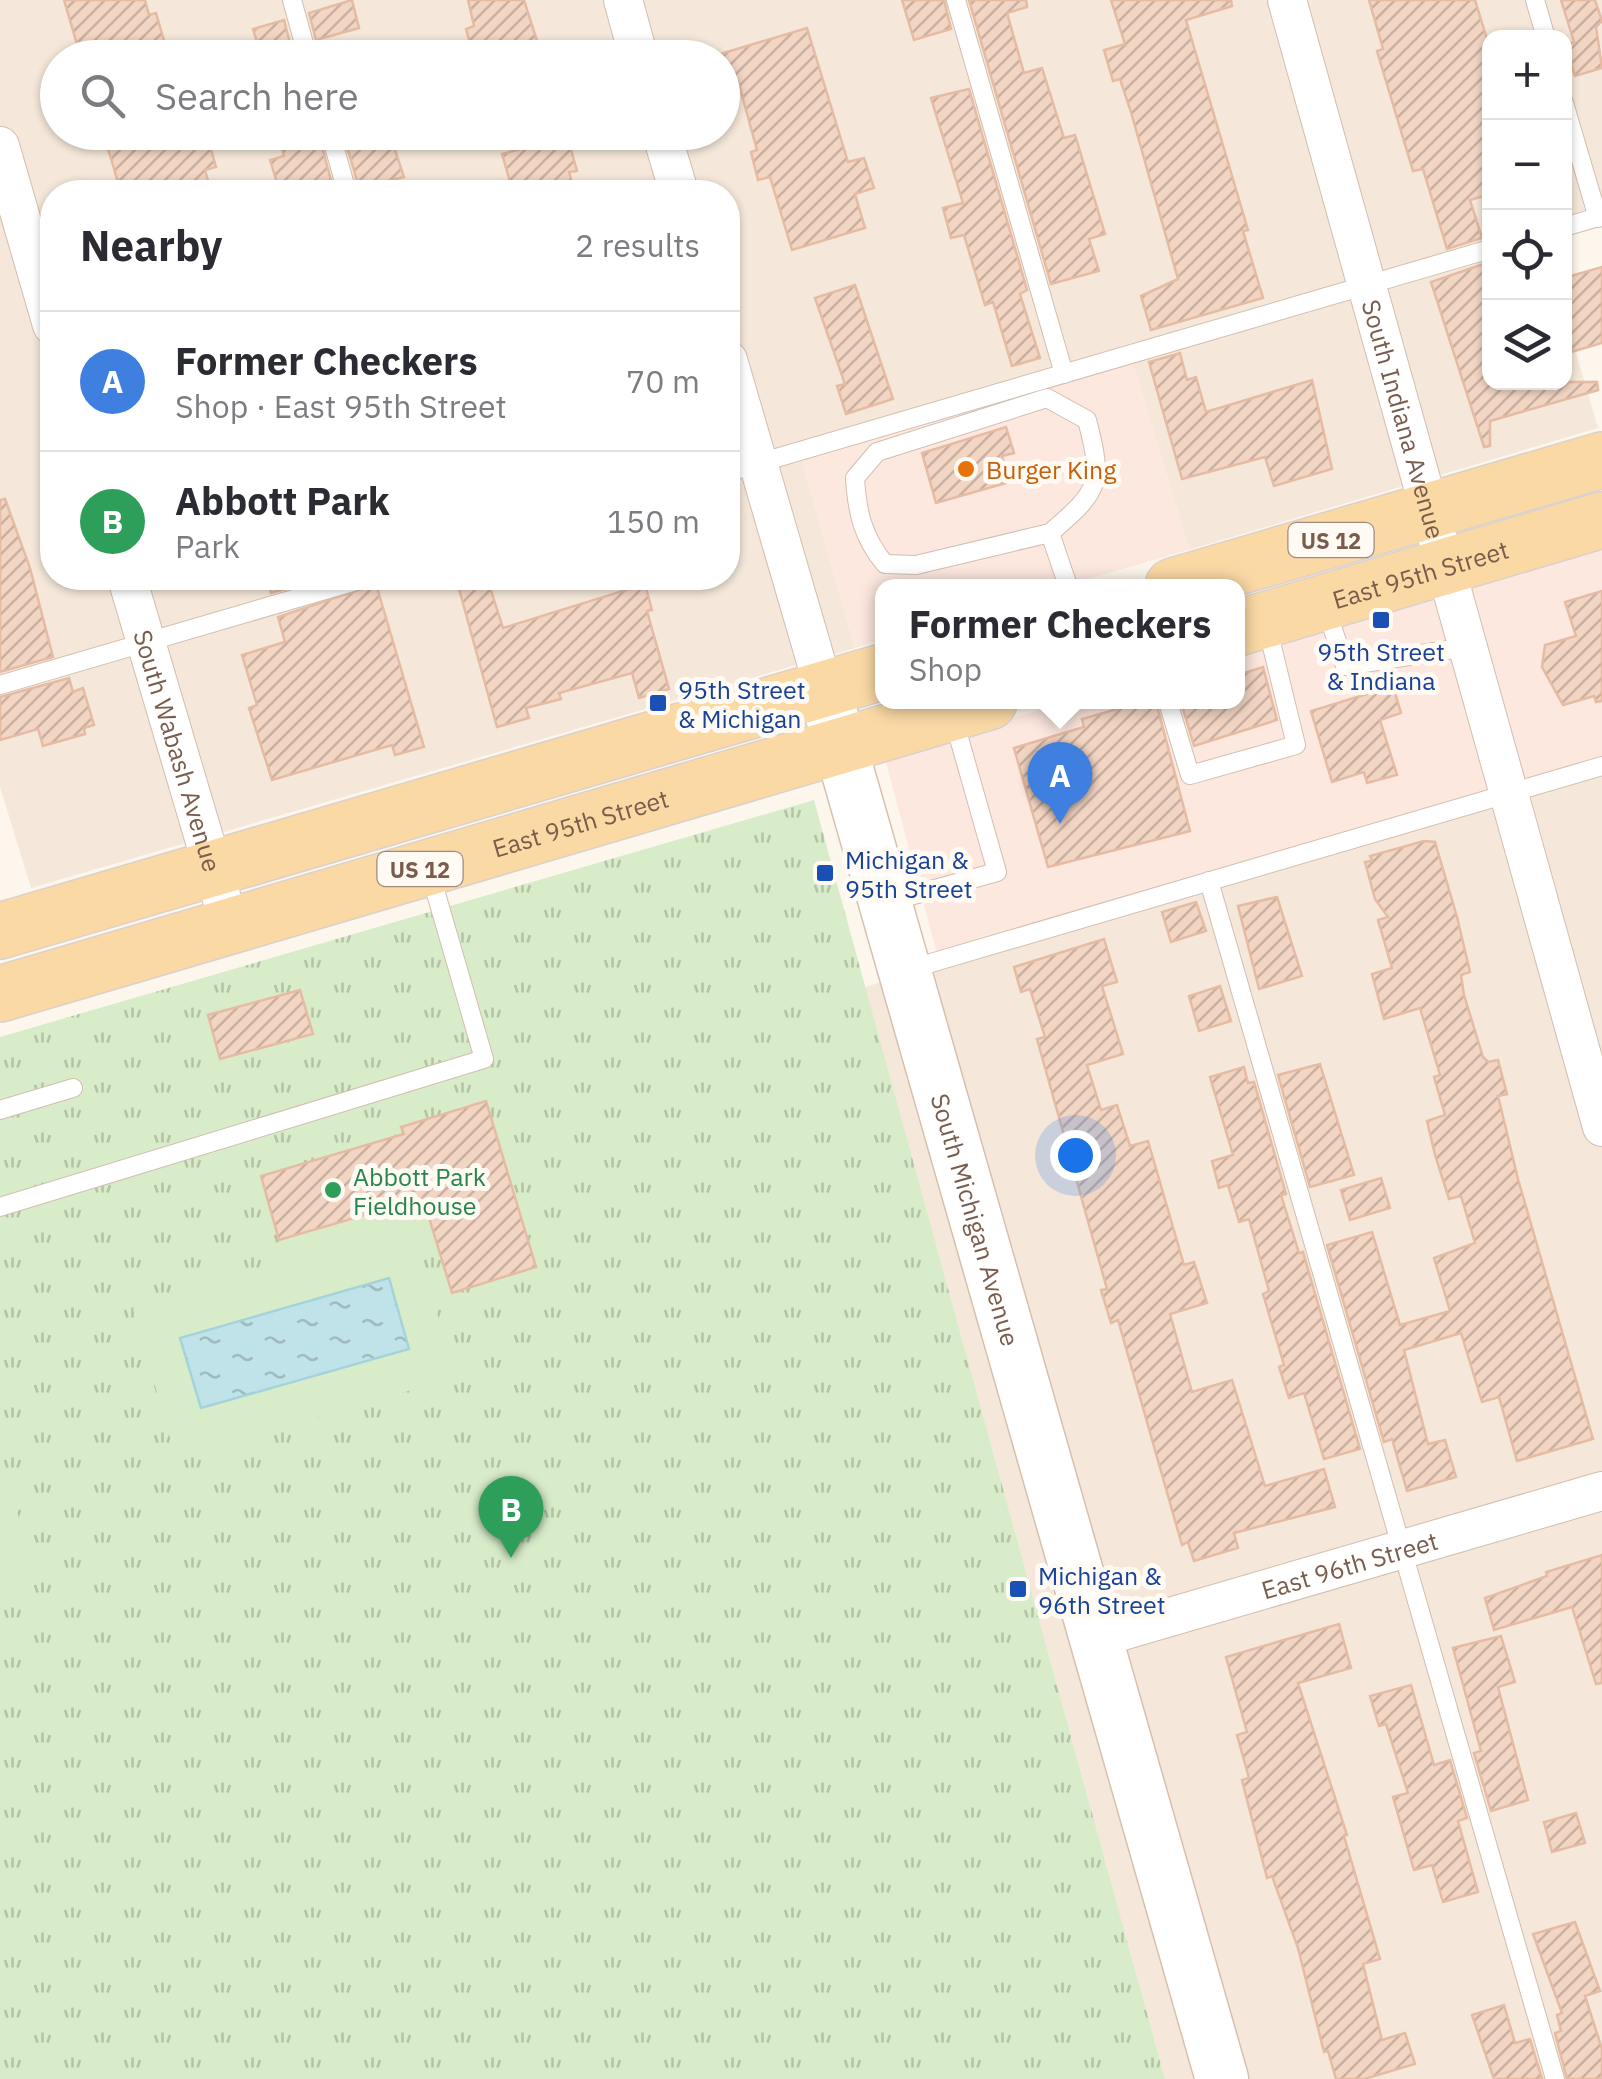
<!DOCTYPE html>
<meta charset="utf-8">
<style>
body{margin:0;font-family:"IBM Plex Sans",sans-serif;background:#f2f2f3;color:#2b2b33}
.controls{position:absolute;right:30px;top:30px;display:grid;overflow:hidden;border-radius:20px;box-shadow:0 2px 8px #0004}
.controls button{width:90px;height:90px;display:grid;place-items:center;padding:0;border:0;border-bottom:2px solid #e1e1e2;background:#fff;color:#2b2b33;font:50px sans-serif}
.you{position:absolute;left:1075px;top:1155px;width:35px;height:35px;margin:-25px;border:8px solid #fff;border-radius:50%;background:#1a73e8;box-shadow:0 0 0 15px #1a73e833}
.badge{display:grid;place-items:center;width:65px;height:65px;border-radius:50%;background:#ea580c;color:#fff;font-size:32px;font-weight:700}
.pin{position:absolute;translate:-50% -82px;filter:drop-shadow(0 2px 5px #0008)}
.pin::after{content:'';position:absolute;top:52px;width:35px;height:30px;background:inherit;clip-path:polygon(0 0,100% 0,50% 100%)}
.popup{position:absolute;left:875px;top:579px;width:370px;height:130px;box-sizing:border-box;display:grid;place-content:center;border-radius:20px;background:#fff;filter:drop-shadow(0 2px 8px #0005);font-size:32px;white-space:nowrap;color:#7c7c81}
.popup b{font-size:38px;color:#2b2b33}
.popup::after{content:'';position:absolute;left:50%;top:100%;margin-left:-20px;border:20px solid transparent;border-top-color:#fff}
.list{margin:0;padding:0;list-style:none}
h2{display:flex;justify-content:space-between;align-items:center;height:130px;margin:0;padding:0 40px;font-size:42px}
h2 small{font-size:32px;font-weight:400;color:#7c7c81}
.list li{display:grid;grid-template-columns:65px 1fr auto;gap:30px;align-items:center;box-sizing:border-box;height:140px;padding:0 40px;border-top:2px solid #e1e1e2}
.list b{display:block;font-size:38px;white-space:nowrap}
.list p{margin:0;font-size:32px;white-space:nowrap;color:#7c7c81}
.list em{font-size:32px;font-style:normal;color:#7c7c81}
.icon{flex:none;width:55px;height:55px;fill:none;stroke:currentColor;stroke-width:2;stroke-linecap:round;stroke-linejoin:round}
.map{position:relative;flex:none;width:1602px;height:2079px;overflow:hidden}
.search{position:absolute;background:#fff;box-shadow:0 2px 8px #0004;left:40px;top:40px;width:700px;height:110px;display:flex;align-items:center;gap:25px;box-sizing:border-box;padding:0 35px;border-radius:55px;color:#7c7c81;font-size:38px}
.panel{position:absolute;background:#fff;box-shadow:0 2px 8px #0004;left:40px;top:180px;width:700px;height:410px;border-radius:40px}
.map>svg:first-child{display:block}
.residential{fill:#f5e8da;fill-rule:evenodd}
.commercial{fill:#fde8e0}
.grass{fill:url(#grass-tufts)}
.garden{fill:#d8ecc9;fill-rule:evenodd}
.water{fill:url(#water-ripples);stroke:#a5d3da;stroke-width:2.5}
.building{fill:url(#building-hatch);stroke:#e6bba3;stroke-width:2.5}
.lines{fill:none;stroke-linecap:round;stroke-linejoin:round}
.service-casing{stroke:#d1beb0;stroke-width:20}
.minor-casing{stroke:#d1beb0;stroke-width:40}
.secondary-casing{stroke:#d6c0b0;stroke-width:55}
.primary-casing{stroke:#dad1cd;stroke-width:58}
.service{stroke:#fff;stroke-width:18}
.minor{stroke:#fff;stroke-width:38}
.secondary{stroke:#fff;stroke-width:52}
.primary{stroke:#fbd9a5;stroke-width:55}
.food-dot{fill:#e8710a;stroke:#fffaf3;stroke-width:4}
.transit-dot{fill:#1a4fb4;stroke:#fffaf3;stroke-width:4}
.leisure-dot{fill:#2e9e5b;stroke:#fffaf3;stroke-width:4}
.labels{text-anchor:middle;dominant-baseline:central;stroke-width:10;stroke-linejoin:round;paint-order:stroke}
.shield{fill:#fffaf3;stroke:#a28b7f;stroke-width:2.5}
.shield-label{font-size:22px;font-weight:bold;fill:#7a5c4d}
.street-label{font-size:25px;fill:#7a5c4d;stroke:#fffaf3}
.food-label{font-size:25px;fill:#c56008;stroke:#fffaf3;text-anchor:start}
.transit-label{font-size:25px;fill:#164399;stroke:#fffaf3;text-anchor:start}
.leisure-label{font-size:25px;fill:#27864d;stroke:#fffaf3;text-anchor:start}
</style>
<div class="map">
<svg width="1602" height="2079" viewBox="0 0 1602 2079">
<defs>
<pattern id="grass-tufts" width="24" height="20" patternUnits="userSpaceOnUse" patternTransform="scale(2.5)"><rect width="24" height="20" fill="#d8ecc9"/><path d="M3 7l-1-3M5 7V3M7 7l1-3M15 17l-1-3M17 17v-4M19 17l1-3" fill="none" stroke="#b4c2a5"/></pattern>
<pattern id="water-ripples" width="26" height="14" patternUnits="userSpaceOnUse" patternTransform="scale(2.5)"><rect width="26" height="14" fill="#bfe3e8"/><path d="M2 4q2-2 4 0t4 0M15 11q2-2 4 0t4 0" fill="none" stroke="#a0bbbe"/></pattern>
<pattern id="building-hatch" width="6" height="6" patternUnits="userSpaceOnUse" patternTransform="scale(2.5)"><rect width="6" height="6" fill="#f3d5c3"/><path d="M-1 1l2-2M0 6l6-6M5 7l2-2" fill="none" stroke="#cab0a1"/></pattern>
</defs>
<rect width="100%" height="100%" fill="#fdf6ec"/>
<g class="residential">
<path d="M0 0H1602V216L1565 227 1564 38H1490V382H1564L1565 315 1598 428 1189 550 1130 354 800 452 855 648 31 888 0 787ZM58 58H722V132H58ZM52 192H728V578H52Z"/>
<path d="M1602 770V2079H1165L865 987Z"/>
</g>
<g class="commercial">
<path d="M1130 354 1189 550 1063 586H882V640L855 648 800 451Z"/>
<path d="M1602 546V770L940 965 884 755 1068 702H1238V652Z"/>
</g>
<path class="grass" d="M814 800 1165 2079H0V1037Z"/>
<g class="garden">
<path d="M405 1204 456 1377 176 1459 133 1309 285 1264 279 1240ZM388 1279 408 1349 200 1408 181 1338Z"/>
<path d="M3 1462 34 1571 0 1581V1463Z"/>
</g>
<path class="water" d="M389 1278 409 1349 201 1408 180 1338Z"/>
<g class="building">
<path d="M64 0H145L149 15 156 13 169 58H81Z"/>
<path d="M352 0 359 28 316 40 309 13Z"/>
<path d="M468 0H524L539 47 504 58H474L466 29 474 26Z"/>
<path d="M902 0H944L951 29 914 40Z"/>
<path d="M969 0H1026L1027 7 1007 13 1024 73 1042 68 1064 138 1075 135 1105 234 1089 239 1099 271 1051 284Z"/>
<path d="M1111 0H1231L1232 6 1186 20 1248 230 1243 231 1263 298 1151 330 1141 296 1178 279 1131 112 1120 79 1113 81 1104 50 1125 44Z"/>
<path d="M1369 0H1475L1490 49V194L1470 200 1482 238 1447 249 1423 169 1413 171 1377 51 1383 49Z"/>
<path d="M1561 0H1595L1602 21 1596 27 1602 68 1575 76 1566 45 1574 42Z"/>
<path d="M284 20 292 51 262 58 253 29Z"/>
<path d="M807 28 848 162 864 158 874 188 855 194 865 228 792 250 770 177 758 180 751 152 757 150 738 81 729 84 720 54Z"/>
<path d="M969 89 1027 290 1020 294 1040 358 1012 366 993 302 985 305 964 235 951 238 943 208 963 203 931 98Z"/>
<path d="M103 132H206L216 167 205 170 211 192H121Z"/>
<path d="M277 132H318L334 192H280L270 160 284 156Z"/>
<path d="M343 132H389L404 177 359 188Z"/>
<path d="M516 132H566L577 171 569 172 573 186 552 192H513L502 154 520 149Z"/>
<path d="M1489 262 1490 382H1597L1598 390 1490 421V446L1484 447 1431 282Z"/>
<path d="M1602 267V343L1564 354V278Z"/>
<path d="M855 285 893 399 846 414 837 386 845 384 815 298Z"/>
<path d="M1180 353 1187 380 1196 377 1206 412 1312 380 1332 469 1274 486 1265 457 1182 479 1149 362Z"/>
<path d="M1006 427 1014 453 1002 456 1010 482 936 503 922 453Z"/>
<path d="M5 499 30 568 53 657 0 672V500Z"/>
<path d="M267 578H323L271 593Z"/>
<path d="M456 578H487L503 628 645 584 652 610 647 611 669 689 639 698 632 673 559 693 561 699 526 708 529 718 497 727Z"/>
<path d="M376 584 424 747 395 755 392 745 272 780 249 708 257 705 242 655 285 642 278 617Z"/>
<path d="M1602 591V701L1596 702 1594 696 1563 705 1542 667 1545 645 1576 636 1565 602Z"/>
<path d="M1263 667 1277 720 1194 746 1181 702H1238V675Z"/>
<path d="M69 678 73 692 83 688 94 725 84 728 85 734 43 746 38 729 0 740V697Z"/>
<path d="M1393 686 1401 713 1380 720 1397 775 1367 783 1364 772 1332 782 1311 711Z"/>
<path d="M1141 702H1156L1190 831 1048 867 1014 748 1084 727 1082 719Z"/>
<path d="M1424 841 1435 842 1457 917 1470 972 1461 975 1464 995 1483 1057 1488 1062 1498 1060 1507 1094 1498 1096 1518 1179 1593 1439 1517 1461 1499 1397 1482 1402 1461 1333 1404 1350 1428 1444 1445 1440 1456 1477 1407 1491 1392 1439 1384 1442 1327 1245 1372 1232 1400 1325 1450 1311 1434 1258 1475 1243 1461 1196 1449 1199 1435 1155 1427 1121 1445 1115 1434 1077 1440 1075 1420 1008 1384 1019 1372 974 1392 968 1378 920 1388 917 1375 899 1365 862 1372 861 1370 856Z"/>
<path d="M1277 897 1302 976 1259 989 1238 906Z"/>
<path d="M1196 902 1206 931 1171 942 1162 912Z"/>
<path d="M1104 939 1117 982 1102 986 1123 1054 1087 1065 1101 1110 1117 1105 1130 1146 1148 1141 1184 1265 1194 1262 1207 1303 1170 1314 1192 1392 1232 1380 1265 1486 1324 1469 1335 1507 1234 1533 1238 1548 1194 1561 1188 1542 1182 1545 1118 1320 1111 1323 1101 1290 1107 1289 1037 1039 1045 1037 1030 989 1021 992 1014 967Z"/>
<path d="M1220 986 1231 1021 1199 1031 1189 996Z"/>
<path d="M300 990 313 1034 220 1059 208 1015Z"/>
<path d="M1320 1064 1354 1175 1310 1187 1278 1075Z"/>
<path d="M1244 1067 1248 1083 1254 1082 1286 1194 1281 1195 1299 1253 1303 1252 1360 1449 1324 1459 1304 1393 1289 1398 1279 1367 1284 1365 1263 1294 1269 1291 1249 1219 1239 1222 1228 1185 1219 1188 1212 1161 1233 1155 1210 1077Z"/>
<path d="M486 1101 536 1267 452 1293 423 1198 279 1240 261 1176 404 1134 401 1127Z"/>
<path d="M1381 1178 1390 1208 1350 1220 1341 1190Z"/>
<path d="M1602 1555V1683L1596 1684 1572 1607 1494 1630 1485 1598 1547 1576 1546 1572Z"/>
<path d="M1339 1624 1351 1668 1298 1683 1347 1835 1344 1836 1380 1959 1363 1964 1382 2040 1405 2033 1415 2064 1364 2079H1336L1328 2051 1324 2052 1298 1948 1272 1876 1267 1878 1242 1780 1249 1778 1237 1735 1247 1732 1226 1657Z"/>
<path d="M1501 1636 1515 1682 1498 1687 1528 1800 1491 1811 1474 1753 1481 1751 1453 1648Z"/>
<path d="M1411 1685 1434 1765 1450 1760 1467 1818 1458 1821 1478 1892 1443 1902 1432 1865 1414 1870 1393 1797 1408 1793 1386 1724 1379 1726 1370 1696Z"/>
<path d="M1576 1813 1585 1843 1552 1852 1544 1822Z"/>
<path d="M1575 1922 1600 1991 1585 1996 1602 2049V2079H1567L1555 2033 1561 2031 1557 2015 1562 2013 1533 1934Z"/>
<path d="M1504 2005 1515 2043 1530 2039 1542 2079H1494L1472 2015Z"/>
</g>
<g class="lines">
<defs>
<g id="service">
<path d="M292 0 308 58"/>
<path d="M956 0 1064 374"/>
<path d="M1535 0 1546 38"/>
<path d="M1564 103 1598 218"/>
<path d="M330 132 347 192"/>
<path d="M1564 227 1602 216"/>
<path d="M728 472 1490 249"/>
<path d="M1050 533 916 565 885 564C863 538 857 512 855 478L877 452 1047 398 1087 420C1104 484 1099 491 1050 533L1068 586"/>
<path d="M1326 608 1345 666 1467 647"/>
<path d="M0 685 366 578"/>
<path d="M1168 702 1190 775 1296 745 1267 626"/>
<path d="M1209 881 1555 2079"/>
<path d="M888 902 997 872 953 717"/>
<path d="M907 970 1602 766"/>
<path d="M0 1110 73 1088"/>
<path d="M0 1207 484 1059 430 873"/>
</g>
<g id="minor">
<path d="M623 0 639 58"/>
<path id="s1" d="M1287 0 1602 1127"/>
<path d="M661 132 679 192"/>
<path d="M0 146 52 325"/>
<path d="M728 360 824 689"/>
<path id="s2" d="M127 578 230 926"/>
<path id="s3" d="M1098 1638 1602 1491"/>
</g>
<g id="secondary">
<path id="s4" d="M824 689 1222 2079"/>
</g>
<g id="primary">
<path d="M1173 586 1602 460"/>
<path id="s5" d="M1238 628 1602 520"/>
<path d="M0 931 882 672"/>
<path id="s6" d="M0 994 989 702"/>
</g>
</defs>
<use href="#service" class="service-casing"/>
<use href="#minor" class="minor-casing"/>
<use href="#secondary" class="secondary-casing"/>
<use href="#primary" class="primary-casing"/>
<use href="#service" class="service"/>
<use href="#minor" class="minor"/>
<use href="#secondary" class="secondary"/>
<use href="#primary" class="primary"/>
</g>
<circle class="food-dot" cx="966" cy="469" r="10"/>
<g class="transit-dot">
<rect x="1371" y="610" width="20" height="20" rx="5"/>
<rect x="648" y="693" width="20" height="20" rx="5"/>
<rect x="815" y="863" width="20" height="20" rx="5"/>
<rect x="1008" y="1579" width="20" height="20" rx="5"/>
</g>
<circle class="leisure-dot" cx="333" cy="1190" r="10"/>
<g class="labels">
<g class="shield">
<rect x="1288.5" y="523" width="85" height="34" rx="8"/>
<rect x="377.5" y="852" width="85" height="34" rx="8"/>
</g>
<g class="shield-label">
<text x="1331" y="540">US 12</text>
<text x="420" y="869">US 12</text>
</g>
<g class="street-label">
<text stroke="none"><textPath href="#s1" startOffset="435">South Indiana Avenue</textPath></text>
<text stroke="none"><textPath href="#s5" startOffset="190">East 95th Street</textPath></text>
<text stroke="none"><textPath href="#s2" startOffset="180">South Wabash Avenue</textPath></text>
<text stroke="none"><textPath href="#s6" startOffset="605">East 95th Street</textPath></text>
<text stroke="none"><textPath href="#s4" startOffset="552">South Michigan Avenue</textPath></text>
<text stroke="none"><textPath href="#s3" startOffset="262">East 96th Street</textPath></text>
</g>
<g class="food-label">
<text x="986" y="469">Burger King</text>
</g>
<g class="transit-label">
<text x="1381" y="651" text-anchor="middle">95th Street<tspan x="1381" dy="29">&amp; Indiana</tspan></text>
<text x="678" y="689">95th Street<tspan x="678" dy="29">&amp; Michigan</tspan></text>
<text x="845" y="859">Michigan &amp;<tspan x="845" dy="29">95th Street</tspan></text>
<text x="1038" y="1575">Michigan &amp;<tspan x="1038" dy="29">96th Street</tspan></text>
</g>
<g class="leisure-label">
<text x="353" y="1176">Abbott Park<tspan x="353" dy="29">Fieldhouse</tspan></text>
</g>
</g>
</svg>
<div class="controls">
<button>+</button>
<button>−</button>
<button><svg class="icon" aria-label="locate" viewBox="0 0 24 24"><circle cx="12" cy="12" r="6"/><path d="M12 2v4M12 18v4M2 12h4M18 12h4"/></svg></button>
<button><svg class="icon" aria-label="layers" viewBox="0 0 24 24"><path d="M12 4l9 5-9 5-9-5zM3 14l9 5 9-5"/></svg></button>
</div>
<div class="you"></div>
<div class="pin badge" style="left:1060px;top:824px;background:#3f7fe0">A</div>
<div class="popup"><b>Former Checkers</b>Shop</div>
<div class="pin badge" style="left:511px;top:1558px;background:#2e9e5b">B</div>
<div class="search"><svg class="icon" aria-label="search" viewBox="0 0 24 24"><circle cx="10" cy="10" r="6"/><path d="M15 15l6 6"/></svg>Search here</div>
<section class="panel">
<h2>Nearby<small>2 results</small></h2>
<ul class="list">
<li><span class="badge" style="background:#3f7fe0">A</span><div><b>Former Checkers</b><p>Shop · East 95th Street</p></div><em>70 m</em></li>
<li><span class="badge" style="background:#2e9e5b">B</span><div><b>Abbott Park</b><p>Park</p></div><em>150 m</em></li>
</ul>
</section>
</div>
